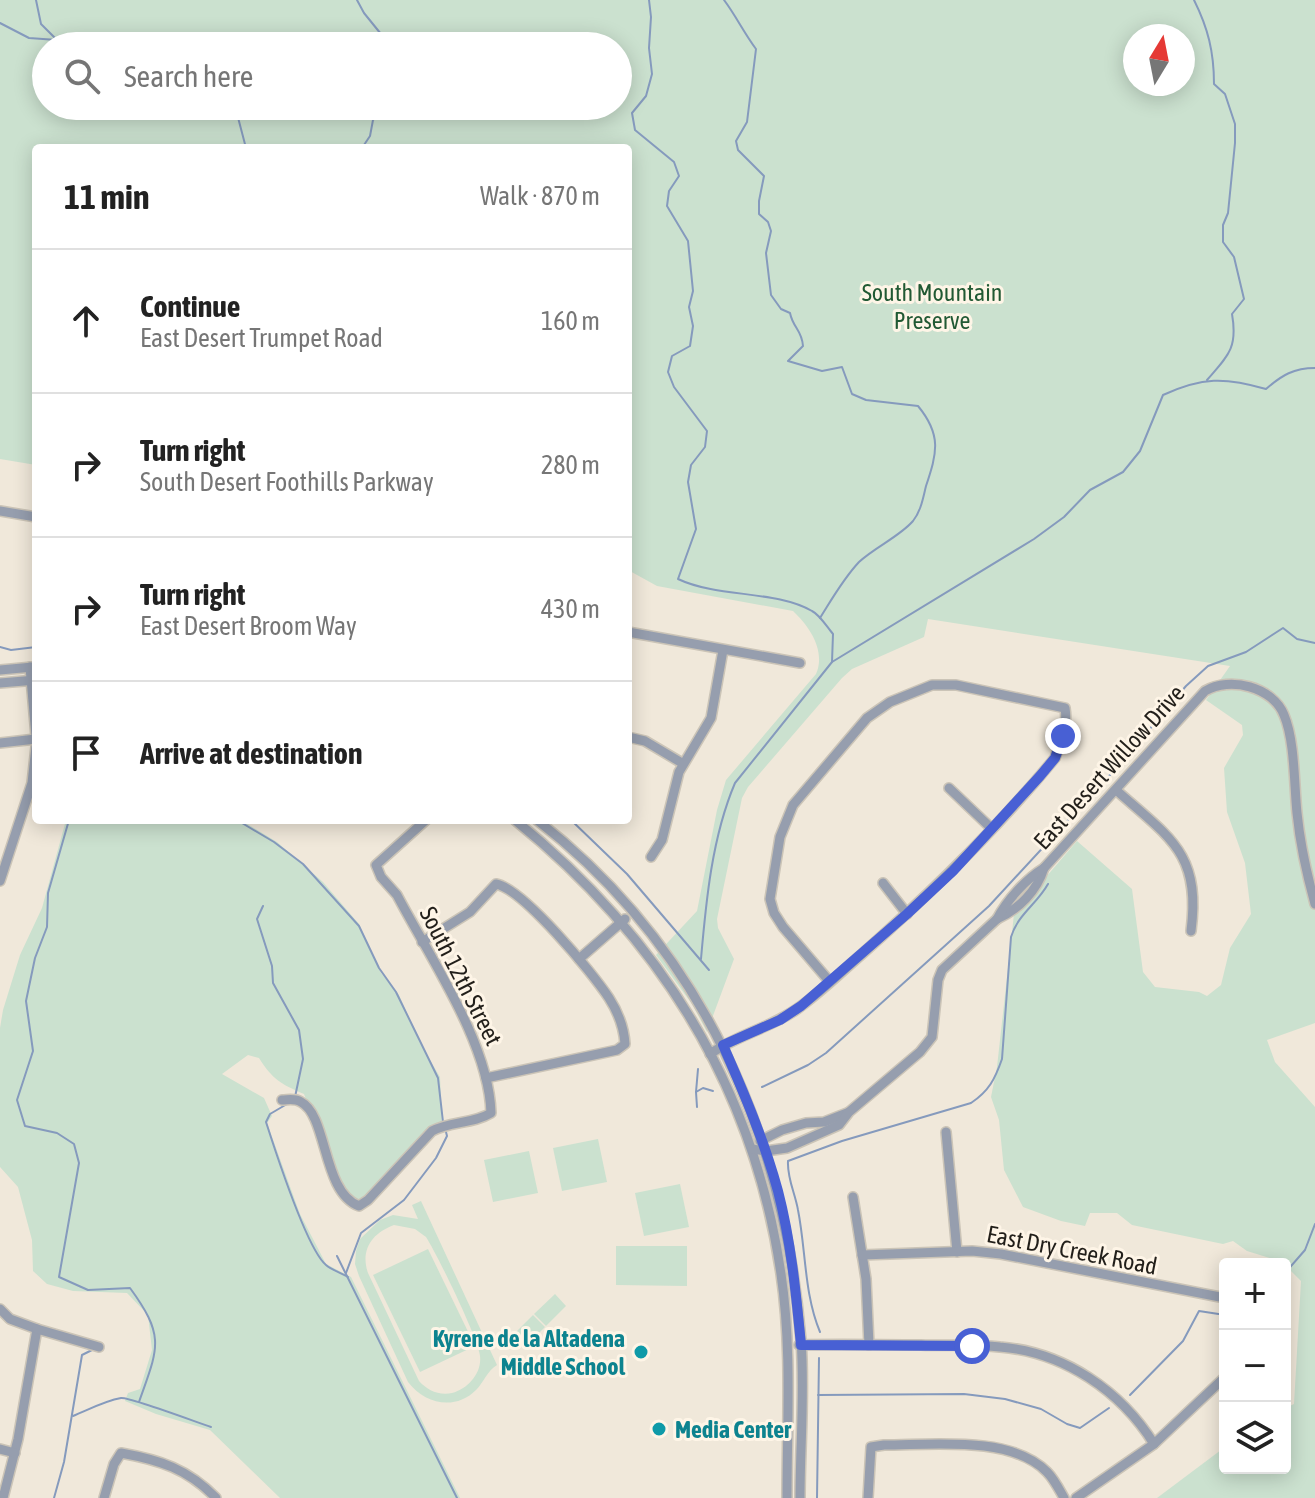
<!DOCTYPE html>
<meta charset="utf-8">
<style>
body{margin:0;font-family:"Asap Condensed",sans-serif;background:#f2f2f2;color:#222}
.controls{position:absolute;right:24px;bottom:24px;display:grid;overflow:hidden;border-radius:8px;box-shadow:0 4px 20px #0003}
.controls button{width:72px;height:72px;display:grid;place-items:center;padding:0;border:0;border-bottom:2px solid #e0e0e0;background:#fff;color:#222;font:40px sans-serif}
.compass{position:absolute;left:1123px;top:24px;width:72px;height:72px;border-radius:50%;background:#fff;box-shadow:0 4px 20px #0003;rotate:10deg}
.stop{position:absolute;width:24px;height:24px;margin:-18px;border:6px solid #4860d4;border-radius:50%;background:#fff}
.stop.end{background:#4860d4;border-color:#fff;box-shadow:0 2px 8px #0008}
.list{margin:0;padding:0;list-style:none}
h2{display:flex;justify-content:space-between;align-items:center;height:104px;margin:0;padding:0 32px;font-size:34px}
h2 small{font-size:26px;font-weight:400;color:#767676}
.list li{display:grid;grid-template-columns:52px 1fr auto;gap:24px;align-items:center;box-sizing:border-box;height:144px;padding:0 32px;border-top:2px solid #e0e0e0}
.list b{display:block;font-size:30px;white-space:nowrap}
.list p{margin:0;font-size:26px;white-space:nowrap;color:#767676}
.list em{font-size:26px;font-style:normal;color:#767676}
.icon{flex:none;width:44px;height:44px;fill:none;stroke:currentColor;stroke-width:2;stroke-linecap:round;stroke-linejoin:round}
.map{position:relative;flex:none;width:1315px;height:1498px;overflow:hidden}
.search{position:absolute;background:#fff;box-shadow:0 4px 20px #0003;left:32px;top:32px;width:600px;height:88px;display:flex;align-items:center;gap:20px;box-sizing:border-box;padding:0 28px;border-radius:44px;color:#767676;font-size:30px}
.panel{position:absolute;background:#fff;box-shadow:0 4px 20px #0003;left:32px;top:144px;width:600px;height:680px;border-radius:8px}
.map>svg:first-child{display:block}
.green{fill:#cbe1cf;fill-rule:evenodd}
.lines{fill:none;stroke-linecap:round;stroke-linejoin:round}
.stream{stroke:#859abd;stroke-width:2}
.minor-casing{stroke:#cbc4b7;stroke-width:12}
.minor{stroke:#969eae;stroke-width:9}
.route{stroke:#4860d4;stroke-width:10}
.culture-dot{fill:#0f9aa8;stroke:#fef5e7;stroke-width:3}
.labels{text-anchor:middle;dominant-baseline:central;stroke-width:6;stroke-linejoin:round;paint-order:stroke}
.park-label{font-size:24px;fill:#215933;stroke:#fef5e7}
.street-label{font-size:24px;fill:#221f1a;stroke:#fef5e7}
.culture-label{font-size:24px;font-weight:bold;fill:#0d838f;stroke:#fef5e7;text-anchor:end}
</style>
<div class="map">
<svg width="1315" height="1498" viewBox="0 0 1315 1498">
<rect width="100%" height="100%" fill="#f0e8da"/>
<g class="green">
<path d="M0 0H1315V1023L1267 1040 1275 1062 1315 1107V1498H1157L1225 1447V1468H1285V1408L1294 1404 1301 1281 1282 1262 1247 1251 1233 1241 1223 1244 1132 1225 1117 1213H1090L1085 1226 1061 1221 1023 1207 1004 1170 999 1120 991 1097 997 1067 1014 914 1077 841 1132 889 1143 972 1155 987 1199 992 1207 996 1221 985 1230 948 1251 914 1245 863 1227 812 1224 768 1243 735 1242 725 1206 700 1230 666 928 619 924 637 852 669 842 678 748 787 742 798 717 919 718 928 734 959 707 1032 692 1004 656 955 697 911 717 810 726 780 816 674C826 651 810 627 793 611L657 586 628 570V148H36V465L0 459ZM1135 36H1183V84H1135ZM46 46H618V106H46Z"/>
<path d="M66 820H241L277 842 323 882 359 924 381 973 399 995 420 1043 440 1077 442 1126 359 1206 336 1182 304 1094C281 1084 273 1080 259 1058L248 1055 222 1074 264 1098 272 1116 267 1123 300 1214 326 1264 351 1277 460 1498H280L210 1430 156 1414 125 1401 128 1393 140 1389 152 1350 148 1315 127 1293 73 1291 47 1284 33 1271 32 1240 18 1187 0 1167V1028L3 1010 20 955 42 908Z"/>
<path d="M598 1139 607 1182 562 1191 553 1148Z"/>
<path d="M529 1151 538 1193 493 1202 484 1160Z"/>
<path d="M680 1184 689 1227 644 1236 635 1193Z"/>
<path d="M421 1201 497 1365C487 1371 484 1382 476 1390 455 1411 425 1404 408 1382L359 1276 355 1264 356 1251 360 1239 380 1220 393 1215 418 1219 412 1205ZM394 1225 415 1229 426 1237C437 1254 479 1340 480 1356 482 1373 468 1389 452 1393 439 1396 427 1390 419 1381L368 1273C360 1250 372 1233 394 1225Z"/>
<path d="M616 1246H687V1286L616 1285Z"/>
<path d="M428 1249 475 1346 420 1372 373 1275Z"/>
<path d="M555 1294 566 1306 546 1326 534 1314Z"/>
<path d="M533 1315 545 1327 525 1347 513 1335Z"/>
</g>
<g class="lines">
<g class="stream">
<path d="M36 0 41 24 63 46"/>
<path d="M357 0 364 13 385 39 382 46"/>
<path d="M649 0 651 17 649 48 652 74 646 96 632 113 635 130 674 162 679 176 669 191 667 206 688 241 693 291 689 307 693 326 690 346 672 356 668 372 674 387 707 431 705 447 691 465 688 482 696 529 678 579C718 598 776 590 812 611 820 615 827 627 833 634L832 662"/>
<path d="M724 0C736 16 744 33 756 49L747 122 736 141 738 150 764 176 759 201V214L768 222 771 231 766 253 771 295 781 309 790 313C793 328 802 330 803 346L788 361 822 371 842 367 852 394 866 400 918 406C942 435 937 453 926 486 923 498 921 511 913 521 899 537 875 547 859 562 843 579 832 599 820 618"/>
<path d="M1194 0C1208 28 1214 52 1214 84L1225 94 1235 124V143L1228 213 1223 225V242L1234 257 1244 299 1232 314C1238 348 1228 356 1207 380"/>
<path d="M0 23 29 38 57 40"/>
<path d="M235 106 246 148"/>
<path d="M362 148 370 136 373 120 389 106"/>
<path d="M0 647 11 650 36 647"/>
<path d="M69 820 48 893 47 927 35 958 26 1001 33 1051 17 1100 25 1126 57 1133 74 1144 79 1163 59 1277 88 1290 130 1288C166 1337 158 1348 139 1402"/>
<path d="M237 820 274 842 303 864 359 926 379 968 396 992 438 1078 443 1122"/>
<path d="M571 820 627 874 709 970"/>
<path d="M263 906 257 919 272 966 273 983 299 1030 303 1059 295 1097"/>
<path d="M701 959C706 901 712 837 735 783L832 662 1034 539 1064 517 1090 490 1123 472 1140 451 1163 395C1202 377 1225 377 1266 389 1282 375 1294 368 1315 368"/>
<path d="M762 1087 808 1065 826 1053 989 906 1121 763 1186 686 1208 666 1246 652 1283 628 1297 639 1315 643"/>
<path d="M696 1092 703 1088 713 1091"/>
<path d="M287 1104 270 1114 266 1122C275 1150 307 1249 326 1265 332 1270 341 1273 348 1277"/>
<path d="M697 1107 696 1092 698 1069"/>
<path d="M337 1256 457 1498"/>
<path d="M346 1273 361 1233 404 1200 436 1158 447 1136 445 1128"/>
<path d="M1285 1273 1305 1250 1315 1224"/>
<path d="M820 1332C804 1294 806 1250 798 1210 795 1193 787 1178 788 1161L842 1141 971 1103C989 1091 995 1079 1002 1059L1011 937C1018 914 1037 904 1048 884"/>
<path d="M818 1395 964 1394 1005 1399 1041 1409 1067 1424 1080 1428 1109 1408"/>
<path d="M1130 1395 1183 1341 1199 1311 1225 1315"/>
<path d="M73 1416C88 1410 104 1401 121 1398 130 1397 196 1422 211 1427"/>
<path d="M54 1498 64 1462 82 1355 94 1349"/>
<path d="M817 1498 819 1358"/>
</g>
<defs>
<g id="minor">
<path d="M0 511 36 517"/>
<path d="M628 632 800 663"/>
<path d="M30 667 36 736"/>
<path d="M0 670 33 667"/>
<path d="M0 683 36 680"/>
<path d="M628 737 645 741 682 763"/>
<path d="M0 743 36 739"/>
<path d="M949 788 991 828"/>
<path d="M1116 790C1170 838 1201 853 1191 931"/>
<path d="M515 820C660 938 754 1088 781 1274 792 1348 787 1424 787 1498"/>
<path d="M537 820C702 948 784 1136 801 1340 805 1392 800 1446 800 1498"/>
<path d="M651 857 662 840 679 772 711 718 723 650"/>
<path d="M0 881 32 783 36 747"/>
<path d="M883 883 907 914"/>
<path d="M997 919C1019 909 1037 891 1044 868"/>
<path d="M422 942 470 912 496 884C523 889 592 972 609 998 618 1012 624 1028 625 1044L617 1050 486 1078"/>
<path d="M579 959 625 919"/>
<path d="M710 1054C737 1035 770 1028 797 1009 820 993 841 972 862 954 931 893 997 829 1055 758 1061 741 1068 726 1065 708L956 685H932L890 702 867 718 793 805 780 837 770 899 774 913 783 927 830 982"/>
<path d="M282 1100C288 1100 295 1098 301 1102 328 1116 322 1192 359 1206L368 1200 432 1131C450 1121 473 1124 491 1113 489 1043 430 958 397 895L381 877 376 865 426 820"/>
<path d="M946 1132 957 1252"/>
<path d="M760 1141 782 1130 806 1123 824 1122 847 1113"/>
<path d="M752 1149 766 1151 787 1148 839 1125 849 1112 920 1052 932 1037 938 980 942 970 997 919C1007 900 1026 879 1044 868L1205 691C1230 676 1273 687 1284 715 1295 741 1294 784 1297 813 1300 843 1307 875 1315 904"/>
<path d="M853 1197 866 1279 869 1345"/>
<path d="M862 1255 972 1251 1001 1254 1225 1298"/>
<path d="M0 1309 10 1319 37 1329 18 1439 3 1498"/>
<path d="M37 1329 99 1347"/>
<path d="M799 1345C839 1344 880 1345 921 1345 947 1346 974 1344 1000 1347 1064 1352 1121 1391 1154 1444"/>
<path d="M0 1449 15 1453"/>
<path d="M104 1498 114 1464 121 1453C160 1460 188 1469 216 1498"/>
<path d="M868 1498 871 1447 884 1445C931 1445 1011 1435 1047 1472 1054 1479 1059 1489 1064 1498"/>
<path d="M1076 1498 1154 1444 1225 1377"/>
</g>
</defs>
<use href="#minor" class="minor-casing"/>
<use href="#minor" class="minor"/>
</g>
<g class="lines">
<path class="route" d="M972 1346 801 1345C796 1293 791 1241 778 1191 764 1140 744 1093 723 1045L780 1020 801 1006 907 914 953 871 1040 776 1055 758 1063 736"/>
</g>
<g class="culture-dot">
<circle cx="641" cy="1352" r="8"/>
<circle cx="659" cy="1429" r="8"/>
</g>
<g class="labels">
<g class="park-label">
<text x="932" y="292">South Mountain<tspan x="932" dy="28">Preserve</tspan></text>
</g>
<g class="street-label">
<text transform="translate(1109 767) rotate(-48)">East Desert Willow Drive</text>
<text transform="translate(461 976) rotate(63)">South 12th Street</text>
<text transform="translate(1072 1250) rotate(11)">East Dry Creek Road</text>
</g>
<g class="culture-label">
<text x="625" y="1338">Kyrene de la Altadena<tspan x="625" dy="28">Middle School</tspan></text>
<text x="675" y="1429" text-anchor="start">Media Center</text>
</g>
</g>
</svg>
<div class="controls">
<button>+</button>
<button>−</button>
<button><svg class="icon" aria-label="layers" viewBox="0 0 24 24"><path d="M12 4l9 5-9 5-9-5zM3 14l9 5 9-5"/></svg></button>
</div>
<svg class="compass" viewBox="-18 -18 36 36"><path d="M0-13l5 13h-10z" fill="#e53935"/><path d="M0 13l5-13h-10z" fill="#767676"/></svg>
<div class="stop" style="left:972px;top:1346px"></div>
<div class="stop end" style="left:1063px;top:736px"></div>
<div class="search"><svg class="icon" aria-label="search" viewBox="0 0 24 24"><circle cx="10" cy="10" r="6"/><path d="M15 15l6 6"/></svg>Search here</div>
<section class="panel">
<h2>11 min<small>Walk · 870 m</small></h2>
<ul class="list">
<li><svg class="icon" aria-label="ahead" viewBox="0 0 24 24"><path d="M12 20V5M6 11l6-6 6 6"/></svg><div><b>Continue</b><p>East Desert Trumpet Road</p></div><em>160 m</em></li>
<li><svg class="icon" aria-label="right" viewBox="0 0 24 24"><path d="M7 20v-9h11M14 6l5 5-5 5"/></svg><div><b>Turn right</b><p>South Desert Foothills Parkway</p></div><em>280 m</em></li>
<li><svg class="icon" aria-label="right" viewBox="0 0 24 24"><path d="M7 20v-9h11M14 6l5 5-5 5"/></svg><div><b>Turn right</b><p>East Desert Broom Way</p></div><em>430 m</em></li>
<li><svg class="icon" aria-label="arrive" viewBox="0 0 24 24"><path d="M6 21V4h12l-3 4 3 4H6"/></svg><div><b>Arrive at destination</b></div></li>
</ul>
</section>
</div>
